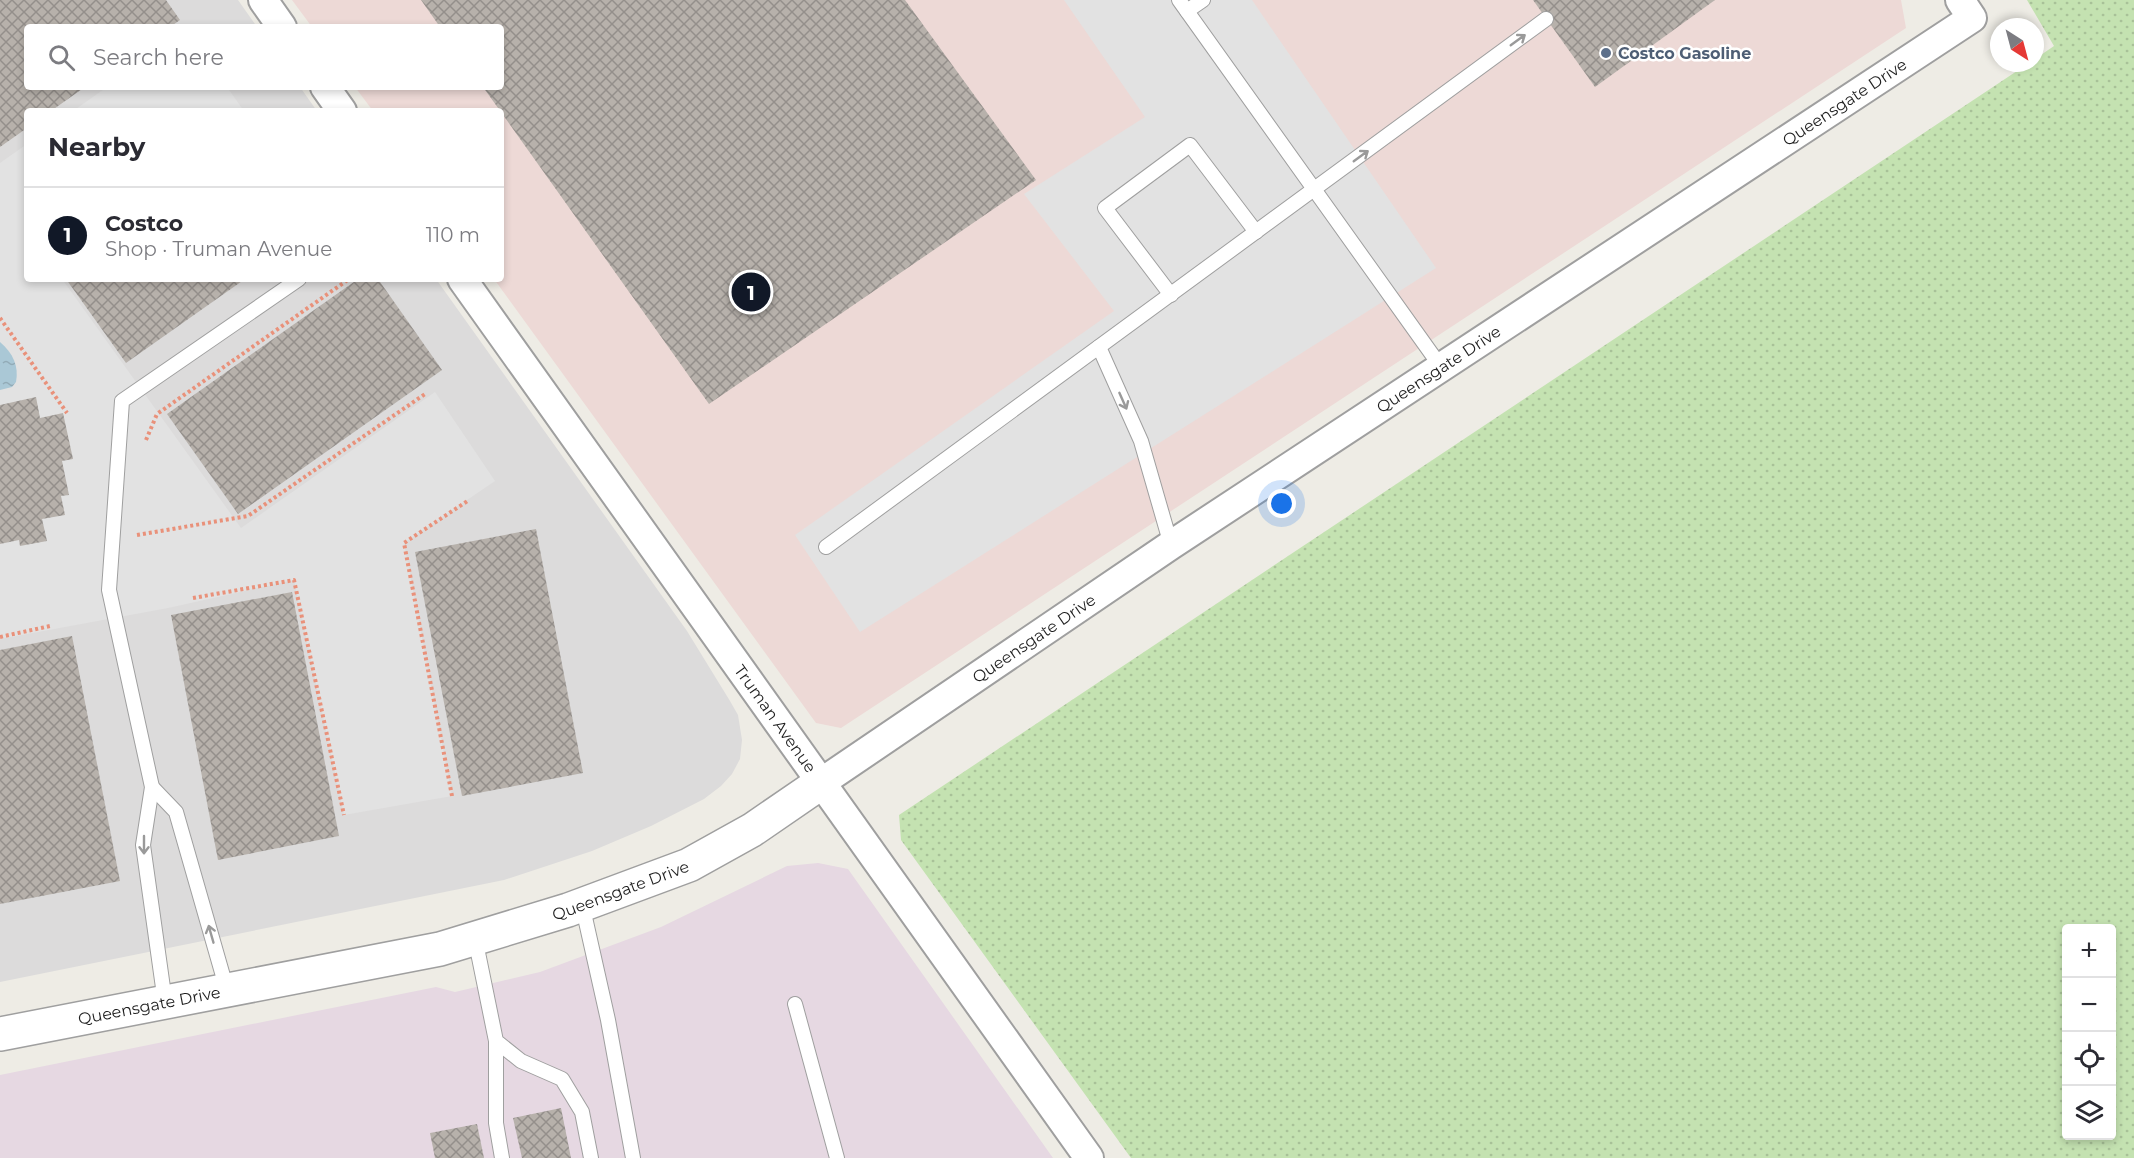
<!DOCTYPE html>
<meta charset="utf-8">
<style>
body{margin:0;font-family:Montserrat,sans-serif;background:#f2f2f3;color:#2b2b33}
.controls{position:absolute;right:18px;bottom:18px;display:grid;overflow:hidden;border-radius:6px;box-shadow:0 3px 9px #0003}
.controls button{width:54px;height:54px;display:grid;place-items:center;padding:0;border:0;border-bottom:2px solid #e1e1e2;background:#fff;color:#2b2b33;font:30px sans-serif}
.compass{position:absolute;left:1990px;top:18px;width:54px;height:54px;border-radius:50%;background:#fff;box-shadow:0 3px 9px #0003;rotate:144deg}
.you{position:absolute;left:1282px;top:504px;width:21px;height:21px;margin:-15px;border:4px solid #fff;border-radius:50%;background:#1a73e8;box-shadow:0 0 0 9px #1a73e833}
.badge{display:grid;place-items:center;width:39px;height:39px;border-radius:50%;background:#111827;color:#fff;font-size:20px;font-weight:700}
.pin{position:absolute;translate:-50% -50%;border:3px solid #fff;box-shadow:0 2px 6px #0006}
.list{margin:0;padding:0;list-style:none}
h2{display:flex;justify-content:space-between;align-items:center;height:78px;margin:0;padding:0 24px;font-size:26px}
h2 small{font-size:20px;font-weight:400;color:#7c7c81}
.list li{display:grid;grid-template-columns:39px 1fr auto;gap:18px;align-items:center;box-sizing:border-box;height:96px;padding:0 24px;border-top:2px solid #e1e1e2}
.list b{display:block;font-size:22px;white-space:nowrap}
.list p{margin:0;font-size:20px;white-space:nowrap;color:#7c7c81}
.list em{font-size:20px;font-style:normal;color:#7c7c81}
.icon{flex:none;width:33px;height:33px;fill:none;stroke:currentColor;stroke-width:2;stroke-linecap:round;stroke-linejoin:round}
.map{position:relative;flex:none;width:2134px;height:1158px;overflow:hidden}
.search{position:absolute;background:#fff;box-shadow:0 3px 9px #0003;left:24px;top:24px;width:480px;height:66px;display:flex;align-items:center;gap:15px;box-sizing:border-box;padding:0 21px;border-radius:6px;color:#7c7c81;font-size:22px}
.panel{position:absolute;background:#fff;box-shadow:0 3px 9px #0003;left:24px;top:108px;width:480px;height:174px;border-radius:6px}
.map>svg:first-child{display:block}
.residential{fill:#dcdbdb}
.commercial{fill:#edd9d6}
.industrial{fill:#e6d8e2}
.grass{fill:url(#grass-dots);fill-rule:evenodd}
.parking{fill:#e2e2e2}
.water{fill:url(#water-ripples)}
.building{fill:url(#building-cross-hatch)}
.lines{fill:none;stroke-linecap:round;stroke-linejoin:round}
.service-casing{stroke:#9f9f9f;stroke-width:16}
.minor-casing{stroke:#9f9f9f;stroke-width:32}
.tertiary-casing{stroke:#9f9f9f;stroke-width:36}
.path{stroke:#e9917a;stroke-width:4;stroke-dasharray:3 3;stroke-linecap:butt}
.service{stroke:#fff;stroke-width:14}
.minor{stroke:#fff;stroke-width:28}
.tertiary{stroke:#fff;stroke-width:33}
.oneway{stroke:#9a9a9a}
.service-dot{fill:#5c6f8a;stroke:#fff;stroke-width:2}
.labels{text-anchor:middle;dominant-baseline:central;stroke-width:5;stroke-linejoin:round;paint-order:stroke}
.service-label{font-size:16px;font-weight:bold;fill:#4e5e75;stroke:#fff;text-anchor:start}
.street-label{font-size:16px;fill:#1e1e1e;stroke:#fff}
</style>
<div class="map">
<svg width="2134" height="1158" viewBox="0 0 2134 1158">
<defs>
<pattern id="grass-dots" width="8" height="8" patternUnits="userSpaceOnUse" patternTransform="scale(1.5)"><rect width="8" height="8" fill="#c4e2b1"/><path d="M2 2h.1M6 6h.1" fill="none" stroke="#a8c198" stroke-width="1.8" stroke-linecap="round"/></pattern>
<pattern id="water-ripples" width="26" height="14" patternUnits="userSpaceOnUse" patternTransform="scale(1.5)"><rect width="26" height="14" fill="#aac8d6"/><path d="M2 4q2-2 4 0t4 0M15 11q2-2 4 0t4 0" fill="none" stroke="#92abb7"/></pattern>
<pattern id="building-cross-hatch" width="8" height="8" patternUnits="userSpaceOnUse" patternTransform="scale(1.5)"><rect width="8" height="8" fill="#b7b1ab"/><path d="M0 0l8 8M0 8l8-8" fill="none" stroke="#948f8b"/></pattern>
</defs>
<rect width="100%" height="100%" fill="#eeece5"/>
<path class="residential" d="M0 0H238L257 27H27V87H300L317 111H27V279H436L687 631 730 701 738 715 742 740 740 759 732 774 721 786 704 799 651 826 592 851 504 880 0 982Z"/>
<path class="commercial" d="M292 0H1901L1906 28 841 728 816 723 494 279H501V111H373L355 87H501V27H312Z"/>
<path class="industrial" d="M818 863 848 869 1053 1158H0V1075L436 987 455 992 540 972 661 927 787 866Z"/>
<path class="grass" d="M2027 0H2134V1158H1131L901 840 899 815 2029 63H2035V59L2054 46ZM2066 928H2112V1136H2066Z"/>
<g class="parking">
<path d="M1064 0H1252L1436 268 860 632 795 535 1114 311 1024 194 1145 117Z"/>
<path d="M107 87H227L244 111H73Z"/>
<path d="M27 144V279H62L241 528 435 392 495 481 404 543 452 796 344 815 294 580 168 608 0 639V163Z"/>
</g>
<path class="water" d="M0 342C13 353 19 366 16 382L12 387 0 390Z"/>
<g class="building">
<path d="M0 0H166L180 20 170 27H27V87H85L51 111H27V128L0 147Z"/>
<path d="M421 0H905L1036 180 709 404 483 87H501V27H440Z"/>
<path d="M1533 0H1715L1595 87Z"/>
<path d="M66 279H245L126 363Z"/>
<path d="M358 279H378L442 370 238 514 167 414Z"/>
<path d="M36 397 40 418 63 413 73 459 62 461 69 495 61 496 65 515 42 519 47 541 20 546 19 540 0 544V405Z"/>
<path d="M536 529 583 773 462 796 415 552Z"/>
<path d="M292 592 339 836 218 860 171 615Z"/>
<path d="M72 636 120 881 0 904V650Z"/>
<path d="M561 1108 571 1158H522L513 1118Z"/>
<path d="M477 1124 484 1158H435L430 1133Z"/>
</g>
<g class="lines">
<defs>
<g id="service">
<path d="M1179 0 1441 367"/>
<path d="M1187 11 1203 0"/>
<path d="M1171 295 1105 208 1190 145 1256 232"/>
<path d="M1099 347 1141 441 1171 545"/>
<path d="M826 547 1546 19"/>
<path d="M152 787 176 812 227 990"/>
<path d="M582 904 608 1020 633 1158"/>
<path d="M475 938 496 1041 521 1061 562 1079 582 1112 591 1158"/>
<path d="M165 1002 143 845 152 787 109 590 122 401 299 279"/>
<path d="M795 1004 837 1158"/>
<path d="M496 1041V1123L502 1158"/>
</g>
<g id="minor">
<path d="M263 0 282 27"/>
<path d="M325 87 342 111"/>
<path id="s1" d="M462 279 1089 1158"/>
<path id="s2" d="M822 782 1171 545 1972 18 1960 0"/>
</g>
<g id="tertiary">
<path id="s3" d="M0 1034 440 949 568 910 689 865 752 830 822 782"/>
</g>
</defs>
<use href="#service" class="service-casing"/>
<use href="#minor" class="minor-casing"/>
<use href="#tertiary" class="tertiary-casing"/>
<g class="path">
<path d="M0 318 67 413"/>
<path d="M146 440 157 414 349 279"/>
<path d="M137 535 248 516 425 394"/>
<path d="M193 598 294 580 344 815"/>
<path d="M0 637 50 626"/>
<path d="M452 796 404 543 469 500"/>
</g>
<use href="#service" class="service"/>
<use href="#minor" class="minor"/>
<use href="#tertiary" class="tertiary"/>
</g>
<defs><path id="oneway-shaft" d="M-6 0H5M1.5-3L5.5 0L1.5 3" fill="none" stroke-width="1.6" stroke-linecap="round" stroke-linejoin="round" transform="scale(1.5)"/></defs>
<g class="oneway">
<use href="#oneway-shaft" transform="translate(1518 40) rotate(-36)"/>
<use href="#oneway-shaft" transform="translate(1361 156) rotate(-36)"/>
<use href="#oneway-shaft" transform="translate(1123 401) rotate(66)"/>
<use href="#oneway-shaft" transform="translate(144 845) rotate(90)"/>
<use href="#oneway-shaft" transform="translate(211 934) rotate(-106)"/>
</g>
<circle class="service-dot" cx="1606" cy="53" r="6"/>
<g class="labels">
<g class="service-label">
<text x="1618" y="53">Costco Gasoline</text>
</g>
<g class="street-label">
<text stroke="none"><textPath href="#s2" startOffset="1228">Queensgate Drive</textPath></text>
<text stroke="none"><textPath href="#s2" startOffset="742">Queensgate Drive</textPath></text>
<text stroke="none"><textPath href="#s2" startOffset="256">Queensgate Drive</textPath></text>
<text stroke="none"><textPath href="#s1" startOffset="540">Truman Avenue</textPath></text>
<text stroke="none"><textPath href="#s3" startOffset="638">Queensgate Drive</textPath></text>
<text stroke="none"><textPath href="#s3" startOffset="152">Queensgate Drive</textPath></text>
</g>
</g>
</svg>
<div class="controls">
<button>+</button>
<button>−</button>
<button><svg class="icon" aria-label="locate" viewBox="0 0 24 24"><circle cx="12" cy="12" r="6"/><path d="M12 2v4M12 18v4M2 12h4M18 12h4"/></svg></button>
<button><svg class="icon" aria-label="layers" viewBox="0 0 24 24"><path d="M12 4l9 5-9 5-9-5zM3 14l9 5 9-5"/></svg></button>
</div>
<svg class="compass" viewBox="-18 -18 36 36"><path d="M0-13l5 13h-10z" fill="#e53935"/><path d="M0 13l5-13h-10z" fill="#7c7c81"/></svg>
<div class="you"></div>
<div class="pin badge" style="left:751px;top:292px">1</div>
<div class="search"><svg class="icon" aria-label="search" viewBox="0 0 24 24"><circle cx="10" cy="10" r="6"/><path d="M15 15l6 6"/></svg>Search here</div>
<section class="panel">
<h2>Nearby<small></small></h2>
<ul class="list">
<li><span class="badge">1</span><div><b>Costco</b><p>Shop · Truman Avenue</p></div><em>110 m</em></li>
</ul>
</section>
</div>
